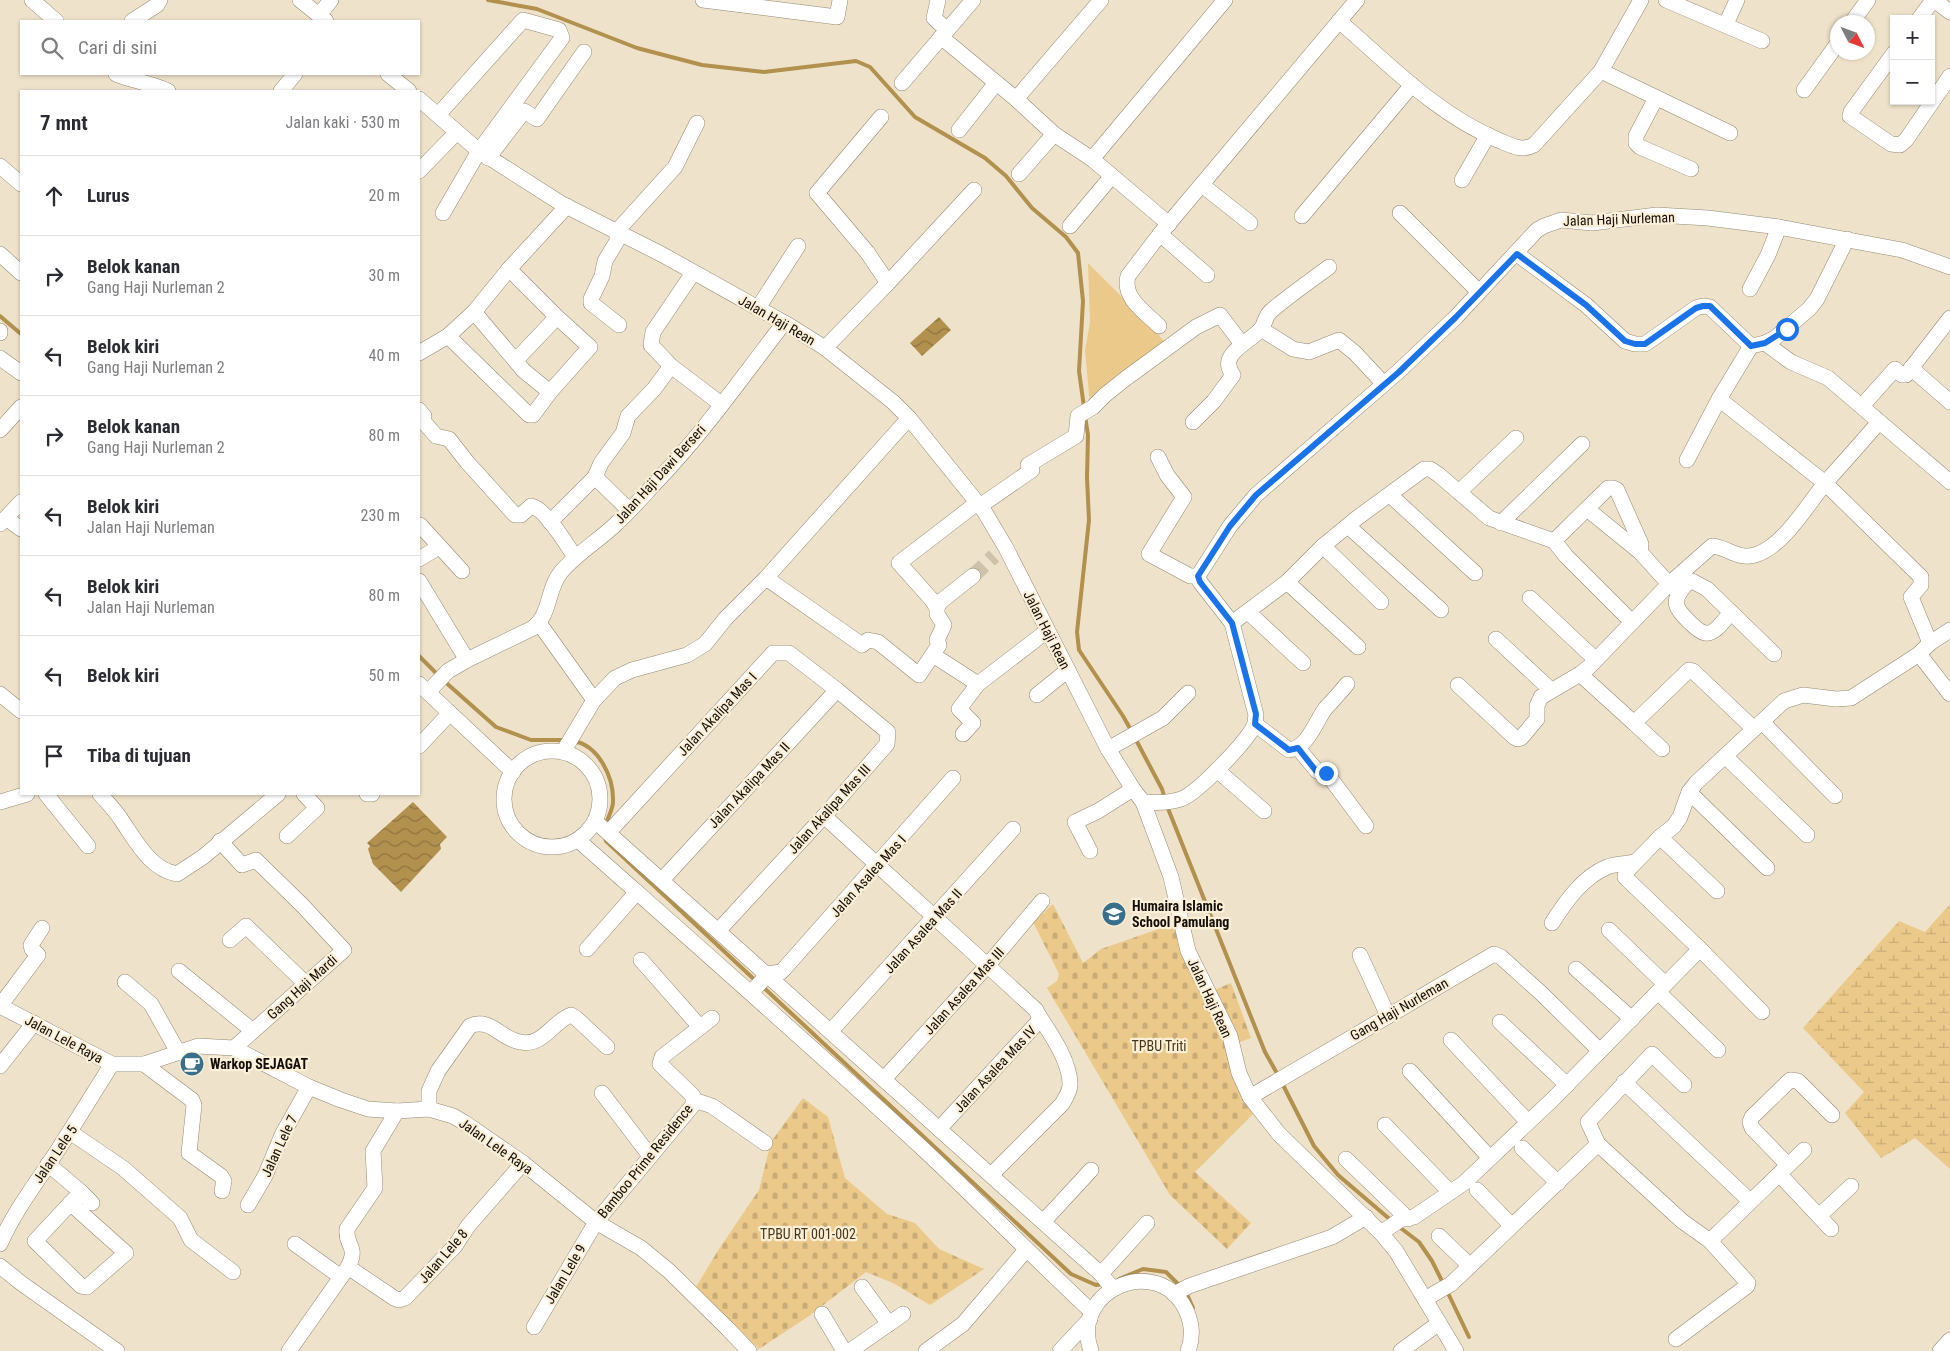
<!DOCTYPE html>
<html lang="id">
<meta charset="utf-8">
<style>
body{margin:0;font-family:"Roboto Condensed",sans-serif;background:#f2f2f3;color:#2b2b33}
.controls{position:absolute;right:15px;top:15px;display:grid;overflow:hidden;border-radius:0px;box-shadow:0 1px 4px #0004}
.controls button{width:45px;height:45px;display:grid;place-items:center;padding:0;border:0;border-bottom:1px solid #e1e1e2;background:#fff;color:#2b2b33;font:25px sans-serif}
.compass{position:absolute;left:1830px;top:15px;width:45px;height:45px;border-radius:50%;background:#fff;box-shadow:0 1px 4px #0004;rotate:132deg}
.stop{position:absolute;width:15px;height:15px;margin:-11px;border:4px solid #1a73e8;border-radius:50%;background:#fff}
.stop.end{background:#1a73e8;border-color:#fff;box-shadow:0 1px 5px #0008}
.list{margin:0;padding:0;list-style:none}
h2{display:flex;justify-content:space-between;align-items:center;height:65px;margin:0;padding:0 20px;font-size:21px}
h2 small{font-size:16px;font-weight:400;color:#7c7c81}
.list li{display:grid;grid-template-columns:32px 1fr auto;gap:15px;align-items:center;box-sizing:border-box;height:80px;padding:0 20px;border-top:1px solid #e1e1e2}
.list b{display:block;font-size:19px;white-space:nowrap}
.list p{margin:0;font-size:16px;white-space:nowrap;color:#7c7c81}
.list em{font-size:16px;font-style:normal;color:#7c7c81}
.icon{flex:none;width:28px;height:28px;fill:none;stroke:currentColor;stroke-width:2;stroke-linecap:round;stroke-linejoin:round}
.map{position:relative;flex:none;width:1950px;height:1351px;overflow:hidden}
.search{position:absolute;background:#fff;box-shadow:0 1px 4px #0004;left:20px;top:20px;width:400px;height:55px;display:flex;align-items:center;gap:12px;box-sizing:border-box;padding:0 18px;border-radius:0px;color:#7c7c81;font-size:19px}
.panel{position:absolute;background:#fff;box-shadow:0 1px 4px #0004;left:20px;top:90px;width:400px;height:705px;border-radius:0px}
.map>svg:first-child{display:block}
.wetland{fill:url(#wetland-marsh)}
.cemetery{fill:url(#cemetery-stones)}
.park{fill:#ebc98a}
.water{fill:url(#water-waves)}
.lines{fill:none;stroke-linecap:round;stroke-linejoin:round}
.stream{stroke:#b2904e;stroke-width:4}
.minor-tunnel{stroke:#cec2ad;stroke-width:15;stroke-dasharray:15 8;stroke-linecap:butt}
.minor-casing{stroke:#958973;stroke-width:16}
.minor{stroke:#fff;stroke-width:15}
.route{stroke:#1a73e8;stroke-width:6}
.labels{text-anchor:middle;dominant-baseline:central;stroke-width:4.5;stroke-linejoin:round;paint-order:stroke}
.street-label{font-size:14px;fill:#120d06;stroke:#fcefd7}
.poi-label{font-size:14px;font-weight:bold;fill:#120d06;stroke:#fcefd7;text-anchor:start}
.park-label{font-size:14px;fill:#453618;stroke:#fcefd7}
</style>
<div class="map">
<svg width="1950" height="1351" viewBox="0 0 1950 1351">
<defs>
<pattern id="wetland-marsh" width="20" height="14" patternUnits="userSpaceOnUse" patternTransform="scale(1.25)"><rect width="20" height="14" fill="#ebc98a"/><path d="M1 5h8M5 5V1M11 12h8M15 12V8" fill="none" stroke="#c8ab76"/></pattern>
<pattern id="cemetery-stones" width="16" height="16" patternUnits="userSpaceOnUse" patternTransform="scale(1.25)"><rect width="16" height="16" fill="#ebc98a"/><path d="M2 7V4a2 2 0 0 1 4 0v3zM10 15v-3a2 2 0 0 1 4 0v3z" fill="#c8ab76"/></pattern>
<pattern id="water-waves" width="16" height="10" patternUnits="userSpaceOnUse" patternTransform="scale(1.25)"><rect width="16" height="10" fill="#b2904e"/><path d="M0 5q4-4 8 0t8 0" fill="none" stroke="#8f743f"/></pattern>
</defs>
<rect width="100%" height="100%" fill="#efe2ca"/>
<path class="wetland" d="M1950 904V1169L1915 1138 1881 1158 1845 1113 1864 1092 1803 1028 1899 921 1925 932Z"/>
<g class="cemetery">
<path d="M1053 904 1083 963 1101 949 1173 924 1202 995 1231 983 1251 1038 1227 1047 1254 1113 1195 1172 1251 1223 1227 1249 1170 1195 1047 988 1057 981 1059 974 1033 922Z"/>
<path d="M803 1098 828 1117 845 1178 887 1214 915 1223 939 1249 984 1269 930 1305 893 1283 866 1272 809 1316 759 1349 696 1287 719 1249 759 1190 771 1142Z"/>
</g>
<path class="park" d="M1088 263 1157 332 1166 345 1090 405 1085 350 1090 323Z"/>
<g class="water">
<path d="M939 317 951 330 922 356 910 343Z"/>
<path d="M413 802 447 837 440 844 441 849 401 892 373 864 368 849 370 846 367 843Z"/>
</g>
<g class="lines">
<g class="stream">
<path d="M488 0 537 9 637 48 702 65 764 72 856 61 870 67 915 117 985 158 1006 176 1032 208 1066 237 1078 253 1083 301 1079 371 1084 407"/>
<path d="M0 316 21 334"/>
<path d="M1085 416 1088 435 1087 478 1089 520 1077 632 1079 650 1123 716 1132 732"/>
<path d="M419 656 438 675"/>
<path d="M443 680 496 727 531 740H566"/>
<path d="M1135 738 1162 789 1165 799"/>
<path d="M573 741C599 745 614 778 613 802 613 809 608 817 606 824"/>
<path d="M1167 806 1265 1052 1279 1077"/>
<path d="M605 838 606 841 757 982"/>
<path d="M763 987 1071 1274 1096 1285 1102 1284"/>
<path d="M1282 1083 1314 1146 1338 1175 1393 1222"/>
<path d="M1398 1226 1419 1242 1432 1261 1444 1285"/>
<path d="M1119 1279 1143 1269 1166 1272 1181 1287"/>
<path d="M1447 1291 1469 1337"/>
<path d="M1186 1292 1193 1308"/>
</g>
<path class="minor-tunnel" d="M973 576 994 556"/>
<defs>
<g id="minor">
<path d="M32 0 56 21"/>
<path d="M300 0 326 21"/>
<path d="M703 0 837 17 840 0"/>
<path d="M938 0 934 18 947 30"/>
<path d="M1666 0 1762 41"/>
<path d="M1934 0 1950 12"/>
<path d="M319 15 331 0"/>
<path d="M1919 19 1933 0"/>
<path d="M132 21 157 5 160 0"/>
<path d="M1339 21C1389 64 1436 114 1498 140 1511 145 1521 152 1534 145L1601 71 1641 0"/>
<path d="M1852 22 1868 0"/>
<path d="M1726 24 1737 0"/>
<path d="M941 37 1016 99 1054 134 1092 159 1169 224"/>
<path d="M1894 53 1851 112 1850 116 1891 144 1900 145 1906 140 1950 76"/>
<path d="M1601 71 1730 133"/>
<path d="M116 74C133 81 151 83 168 91"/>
<path d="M388 74 409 91"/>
<path d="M902 83 973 0"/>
<path d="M1804 90 1838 43"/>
<path d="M281 91 295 74"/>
<path d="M1656 98 1636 136V143L1640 147 1691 169"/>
<path d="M419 99 479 151 562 204 663 255 790 326 825 348 893 402 909 418 984 511 1006 548 1108 749 1133 789 1143 802 1171 877 1188 951 1230 1036 1239 1073 1250 1097 1279 1134 1381 1233 1396 1251 1456 1351"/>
<path d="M1016 99 1101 0"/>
<path d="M438 115 523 20 559 30 562 38 559 42 479 151 443 213"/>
<path d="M881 117 817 193 867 252 888 283"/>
<path d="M959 130 996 83"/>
<path d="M488 158 524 111 537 119 584 52"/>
<path d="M1092 159 1225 0"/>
<path d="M0 166 21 184"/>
<path d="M419 171 457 132"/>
<path d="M1019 174 1054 134"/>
<path d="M1462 180 1488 135"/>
<path d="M1202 185 1250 223"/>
<path d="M1400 213 1479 292"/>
<path d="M1302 216 1412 85"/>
<path d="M1070 226 1112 176"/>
<path d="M1160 234 1207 275"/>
<path d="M0 254 21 273"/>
<path d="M1517 254 1586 305 1625 341 1635 344H1645L1696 308 1703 306 1710 307 1751 346"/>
<path d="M693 273 653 332 651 345 671 366 721 404"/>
<path d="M1750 289 1768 255 1779 227"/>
<path d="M758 308 798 246"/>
<path d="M474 312 524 371 550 392"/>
<path d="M619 325 591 303V299L602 276 605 261 617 241V231L675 167 697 123"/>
<path d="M1159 326C1145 312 1122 298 1128 276L1160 234 1357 0"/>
<path d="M1261 329 1293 349 1309 352 1339 340 1355 353 1384 384"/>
<path d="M0 331V333"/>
<path d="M448 336 529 415H533L550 392 590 347 557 317 509 269"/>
<path d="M1765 343 1791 362 1828 378 1950 482"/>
<path d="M825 348 888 283 974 190"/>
<path d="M419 353 448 336 474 312 509 269 567 206"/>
<path d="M0 358 21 373"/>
<path d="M516 360 557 317"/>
<path d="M1911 368 1950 402"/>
<path d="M1719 399 1825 483 1921 577V585L1911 597 1930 643"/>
<path d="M1862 406 1895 369 1902 375H1906L1950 318"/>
<path d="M419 410 424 416 423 421 436 436 449 439 467 462 515 515H521L531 506C545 508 567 545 575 557"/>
<path d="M1193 422 1214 401 1233 375C1217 354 1249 343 1261 329 1265 324 1265 317 1270 312 1288 296 1309 282 1329 267"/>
<path d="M0 430 21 407"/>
<path d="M1158 457 1167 475 1184 497 1149 554 1190 576H1198"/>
<path d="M1687 460 1719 399 1751 346 1765 343 1775 338 1809 309 1817 299 1847 239"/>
<path d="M1459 492 1516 438"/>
<path d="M1390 495 1475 573"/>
<path d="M980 506 1032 470 1028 465 1076 436 1078 416 1093 407 1105 395 1125 379 1196 327 1220 315 1242 344"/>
<path d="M629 510 595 477 601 463 623 433 628 416 654 389 671 366"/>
<path d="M6 518 21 529"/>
<path d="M550 522 595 477"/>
<path d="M1501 523 1582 444"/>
<path d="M0 524 21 502"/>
<path d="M420 525 462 571"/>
<path d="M1348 526 1441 610"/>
<path d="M1554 541 1608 488H1613L1617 490 1641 544 1640 552"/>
<path d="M1323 546 1381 602"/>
<path d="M419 559 439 547"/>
<path d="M766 578 862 645 868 640 878 642 919 675 939 645 937 640 944 625 937 614V608L932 600 899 563 977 503"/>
<path d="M419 581 467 660"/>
<path d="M1287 582 1358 647"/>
<path d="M1680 592C1677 597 1675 601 1677 606 1679 613 1698 632 1705 633 1715 635 1725 619 1731 612"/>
<path d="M1530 598 1596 660"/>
<path d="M937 608 940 602 973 576"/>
<path d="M1248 612 1303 663"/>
<path d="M539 623 594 700"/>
<path d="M1232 623 1287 582 1323 546 1357 518 1424 469H1430L1439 475 1489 518 1554 541 1566 556 1632 622"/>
<path d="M1496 639 1551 690"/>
<path d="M1774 654 1707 589 1692 581 1686 584 1680 592 1669 584 1712 546C1727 547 1738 560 1755 555 1783 547 1808 504 1826 482 1844 462 1862 442 1879 422"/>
<path d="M1919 654 1950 694"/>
<path d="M933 655 978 684"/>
<path d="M1580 674 1634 723 1689 670 1693 671 1754 729"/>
<path d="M419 684 513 772"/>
<path d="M1458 685 1514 737 1518 739 1521 738 1537 719V706L1541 697 1580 674 1589 667 1669 584 1640 552 1587 509"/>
<path d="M428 692 448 671 467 660 533 628C551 614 547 589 561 572 578 552 600 540 618 522 632 509 645 494 658 480 704 432 743 376 784 323"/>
<path d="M0 694 21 711"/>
<path d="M1037 695 1068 670"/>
<path d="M1762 722 1835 796"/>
<path d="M1634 723 1662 749"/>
<path d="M1255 724 1289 750C1307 749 1316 721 1325 709 1332 701 1340 693 1347 684"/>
<path d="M963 734 973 723 959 709 978 684 1047 631"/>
<path d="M419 746 450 713"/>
<path d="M1298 748 1317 771 1328 775 1366 826"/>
<path d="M1108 749 1163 718 1188 693"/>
<circle cx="552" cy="799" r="48"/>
<path d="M563 752 594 700 615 678 632 670 687 655 705 644 726 618 766 578 909 418"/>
<path d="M1726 757 1807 835"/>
<path d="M1217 770 1264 811"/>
<path d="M1689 792 1767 868"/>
<path d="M46 794 88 846"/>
<path d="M100 794C107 802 114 809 120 818 135 839 149 869 177 874L203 857 278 794"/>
<path d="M367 794H372"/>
<path d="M0 802 27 794"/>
<path d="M1143 802C1156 803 1169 803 1181 799 1198 793 1246 742 1254 726 1256 722 1255 719 1256 715L1232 623 1200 582 1198 576 1230 526 1256 495 1399 371 1456 317 1537 230 1544 226 1561 220 1592 223 1657 215 1708 218 1779 227 1902 250 1950 267"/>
<path d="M824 816 1036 1010 1039 1016 1038 1022 939 1129"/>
<path d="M595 821 1101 1274 1113 1289"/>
<path d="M609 832 773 653H789L837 690 888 732 887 744 824 816 718 931"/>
<path d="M287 836 317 808 304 794"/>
<path d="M1660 837 1717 891"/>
<path d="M578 840C693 942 808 1043 921 1147 979 1201 1034 1258 1092 1312"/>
<path d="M220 841 242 865 256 860 302 905 344 950 234 1048"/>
<path d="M1090 851 1075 822 1098 811 1133 789"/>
<path d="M662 880 837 690"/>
<path d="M1552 923C1566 901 1583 877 1607 867 1615 864 1626 864 1634 862"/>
<path d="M1609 930 1665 984"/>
<path d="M230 940 246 926 306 984"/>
<path d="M587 949 637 892"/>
<path d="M1360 955 1388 1016"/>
<path d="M641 960 700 1027"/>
<path d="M1576 969 1632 1019"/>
<path d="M179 971 253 1031"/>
<path d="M125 982 151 1004 178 1052"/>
<path d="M1658 992 1718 1050"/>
<path d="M751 993 768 974 781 972 784 969 953 778"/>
<path d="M0 1006 112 1064H144L198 1046 234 1048 309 1087 341 1100 368 1109 397 1111 429 1109 453 1116 465 1123 523 1163 596 1222 641 1248 669 1271 727 1328 749 1351"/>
<path d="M0 1006 38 955 32 949 31 945 42 928"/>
<path d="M1762 1012 1700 949 1629 881 1625 877 1626 872 1660 837 1674 826 1680 817 1689 792 1696 783 1784 701 1803 695 1836 699 1851 698 1919 654 1930 643 1950 630"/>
<path d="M1500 1022 1567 1085"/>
<path d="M831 1031 1013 829"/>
<path d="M1451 1040 1528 1122"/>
<path d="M144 1064 192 1100 194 1105 189 1153 221 1176 224 1181 222 1191"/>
<path d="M0 1066 34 1023"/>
<path d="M1410 1071 1490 1158"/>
<path d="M884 1079 987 966 1042 901"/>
<path d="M1624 1082 1750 1201"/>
<path d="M602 1093 650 1156"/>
<path d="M1250 1097 1494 954 1501 957 1542 994 1600 1051"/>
<path d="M694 1100 712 1106 765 1143"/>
<path d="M429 1109V1091L438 1071 470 1026C490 1017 501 1039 520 1042 543 1047 552 1022 571 1015L576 1018 607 1047"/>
<path d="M1385 1125 1450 1192"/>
<path d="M70 1132 123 1168 180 1218 191 1240 233 1272"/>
<path d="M1522 1148 1558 1183"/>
<path d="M1346 1159 1408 1219"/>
<path d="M48 1164 81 1192"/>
<path d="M1788 1165 1752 1128 1750 1122 1752 1117 1790 1080 1798 1081 1832 1115"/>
<path d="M991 1175 1062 1104C1065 1099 1069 1093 1070 1086 1071 1063 1051 1034 1039 1016"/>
<path d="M1780 1175 1831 1229"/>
<path d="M1477 1190 1511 1225"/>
<path d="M70 1203 126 1253 87 1287 81 1286 35 1241 81 1192 92 1203"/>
<path d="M248 1205 265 1176 282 1135 309 1087"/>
<path d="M1819 1216 1851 1186"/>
<path d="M1043 1222 1091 1170"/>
<path d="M1381 1233 1400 1220 1414 1217 1464 1183 1553 1099 1700 949"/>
<path d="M1439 1236 1470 1266"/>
<path d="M1710 1241 1804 1150"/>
<path d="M0 1244C13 1214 32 1189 50 1162 71 1130 91 1097 112 1064"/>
<path d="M295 1244 341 1277"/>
<path d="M0 1266 21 1283 117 1351"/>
<path d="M348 1267 394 1298 399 1300 405 1298 455 1246 468 1226 523 1163"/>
<path d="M1101 1274 1147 1223"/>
<path d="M862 1287 889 1324"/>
<path d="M1174 1294 1189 1286 1332 1237 1366 1217"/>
<path d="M1425 1299 1451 1284 1598 1144"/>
<path d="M822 1314 844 1351"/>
<path d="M534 1327 596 1222 693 1105V1096L660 1064 662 1057 712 1018"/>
<path d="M1676 1339 1747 1286 1748 1283 1710 1241 1682 1221 1598 1144 1588 1122 1652 1054 1684 1085"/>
<path d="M289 1351 348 1267C359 1245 345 1247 347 1229L375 1188 373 1151 397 1111"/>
<path d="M850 1351 903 1314"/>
<path d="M926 1351 963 1324 1026 1250"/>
<path d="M1060 1351 1090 1319"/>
<path d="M1091 1351C1069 1290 1158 1252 1186 1310 1192 1323 1193 1338 1188 1351"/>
<path d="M1401 1351 1439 1323"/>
<path d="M1940 1351 1950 1340"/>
</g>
</defs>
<use href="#minor" class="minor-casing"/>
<use href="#minor" class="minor"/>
</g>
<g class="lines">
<path class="route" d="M1326 773 1316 771 1298 748 1289 750 1255 724 1256 714 1232 623 1200 582 1198 576 1230 526 1256 495 1399 372 1456 317 1517 254 1586 305 1625 341 1635 344H1645L1696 308 1703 306H1710L1751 346 1765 343 1787 329"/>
</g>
<defs>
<symbol id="school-disc" viewBox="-11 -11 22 22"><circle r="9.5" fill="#396f8b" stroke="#fcefd7"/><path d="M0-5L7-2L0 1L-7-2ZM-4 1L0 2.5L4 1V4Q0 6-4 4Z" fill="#fff"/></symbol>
<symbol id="cafe-disc" viewBox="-11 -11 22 22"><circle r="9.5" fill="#396f8b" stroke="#fcefd7"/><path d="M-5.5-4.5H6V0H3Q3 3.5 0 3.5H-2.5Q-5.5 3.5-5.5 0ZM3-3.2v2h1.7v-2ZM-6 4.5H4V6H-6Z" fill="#fff"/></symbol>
</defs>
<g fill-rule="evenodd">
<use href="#school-disc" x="1100" y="900" width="28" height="28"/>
<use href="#cafe-disc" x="178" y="1050" width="28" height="28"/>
</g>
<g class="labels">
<g class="street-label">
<text transform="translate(1619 219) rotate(-2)">Jalan Haji Nurleman</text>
<text transform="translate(777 320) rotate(30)">Jalan Haji Rean</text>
<text transform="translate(660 474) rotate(-48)">Jalan Haji Dawi Berseri</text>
<text transform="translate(1047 630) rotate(63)">Jalan Haji Rean</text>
<text transform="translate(717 714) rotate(-47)">Jalan Akalipa Mas I</text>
<text transform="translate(749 785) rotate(-47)">Jalan Akalipa Mas II</text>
<text transform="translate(829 809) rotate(-48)">Jalan Akalipa Mas III</text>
<text transform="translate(868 876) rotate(-48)">Jalan Asalea Mas I</text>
<text transform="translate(923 931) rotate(-48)">Jalan Asalea Mas II</text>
<text transform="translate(302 987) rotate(-42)">Gang Haji Mardi</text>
<text transform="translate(964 991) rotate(-48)">Jalan Asalea Mas III</text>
<text transform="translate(1210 998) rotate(65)">Jalan Haji Rean</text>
<text transform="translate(1399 1009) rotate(-30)">Gang Haji Nurleman</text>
<text transform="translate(64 1039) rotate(28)">Jalan Lele Raya</text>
<text transform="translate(995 1069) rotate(-47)">Jalan Asalea Mas IV</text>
<text transform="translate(279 1146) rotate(-65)">Jalan Lele 7</text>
<text transform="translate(496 1146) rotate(35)">Jalan Lele Raya</text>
<text transform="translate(55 1154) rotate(-56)">Jalan Lele 5</text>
<text transform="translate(645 1161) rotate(-51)">Bamboo Prime Residence</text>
<text transform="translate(443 1256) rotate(-49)">Jalan Lele 8</text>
<text transform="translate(565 1274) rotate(-59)">Jalan Lele 9</text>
</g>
<g class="poi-label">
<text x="1132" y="906">Humaira Islamic<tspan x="1132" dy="16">School Pamulang</tspan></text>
<text x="210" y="1064">Warkop SEJAGAT</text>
</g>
<g class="park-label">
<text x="1159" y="1046">TPBU Triti</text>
<text x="808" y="1234">TPBU RT 001-002</text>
</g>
</g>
</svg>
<div class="controls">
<button>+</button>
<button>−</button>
</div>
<svg class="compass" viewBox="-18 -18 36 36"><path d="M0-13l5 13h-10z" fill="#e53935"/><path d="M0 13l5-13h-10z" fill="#7c7c81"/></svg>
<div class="stop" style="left:1787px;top:329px"></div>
<div class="stop end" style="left:1326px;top:773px"></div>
<div class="search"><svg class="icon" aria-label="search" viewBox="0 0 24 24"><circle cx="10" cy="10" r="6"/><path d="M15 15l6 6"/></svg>Cari di sini</div>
<section class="panel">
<h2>7 mnt<small>Jalan kaki · 530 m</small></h2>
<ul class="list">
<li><svg class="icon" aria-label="ahead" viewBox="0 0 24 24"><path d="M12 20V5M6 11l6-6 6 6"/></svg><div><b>Lurus</b></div><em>20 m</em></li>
<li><svg class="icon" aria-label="right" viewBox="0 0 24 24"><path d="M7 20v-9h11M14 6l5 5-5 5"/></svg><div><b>Belok kanan</b><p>Gang Haji Nurleman 2</p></div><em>30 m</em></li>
<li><svg class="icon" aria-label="left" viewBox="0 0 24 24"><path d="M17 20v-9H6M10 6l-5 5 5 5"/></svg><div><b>Belok kiri</b><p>Gang Haji Nurleman 2</p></div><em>40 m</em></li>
<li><svg class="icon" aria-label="right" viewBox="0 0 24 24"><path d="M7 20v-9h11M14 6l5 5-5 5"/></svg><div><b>Belok kanan</b><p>Gang Haji Nurleman 2</p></div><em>80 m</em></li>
<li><svg class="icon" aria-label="left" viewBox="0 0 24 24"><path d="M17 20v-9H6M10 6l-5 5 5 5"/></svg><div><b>Belok kiri</b><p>Jalan Haji Nurleman</p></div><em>230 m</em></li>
<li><svg class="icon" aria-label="left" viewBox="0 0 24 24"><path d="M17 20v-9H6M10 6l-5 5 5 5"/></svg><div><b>Belok kiri</b><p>Jalan Haji Nurleman</p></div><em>80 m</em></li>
<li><svg class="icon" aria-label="left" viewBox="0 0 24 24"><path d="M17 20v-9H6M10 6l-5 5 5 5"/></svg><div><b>Belok kiri</b></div><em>50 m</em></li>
<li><svg class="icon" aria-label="arrive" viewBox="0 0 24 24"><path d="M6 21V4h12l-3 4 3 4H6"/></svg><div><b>Tiba di tujuan</b></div></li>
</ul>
</section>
</div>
